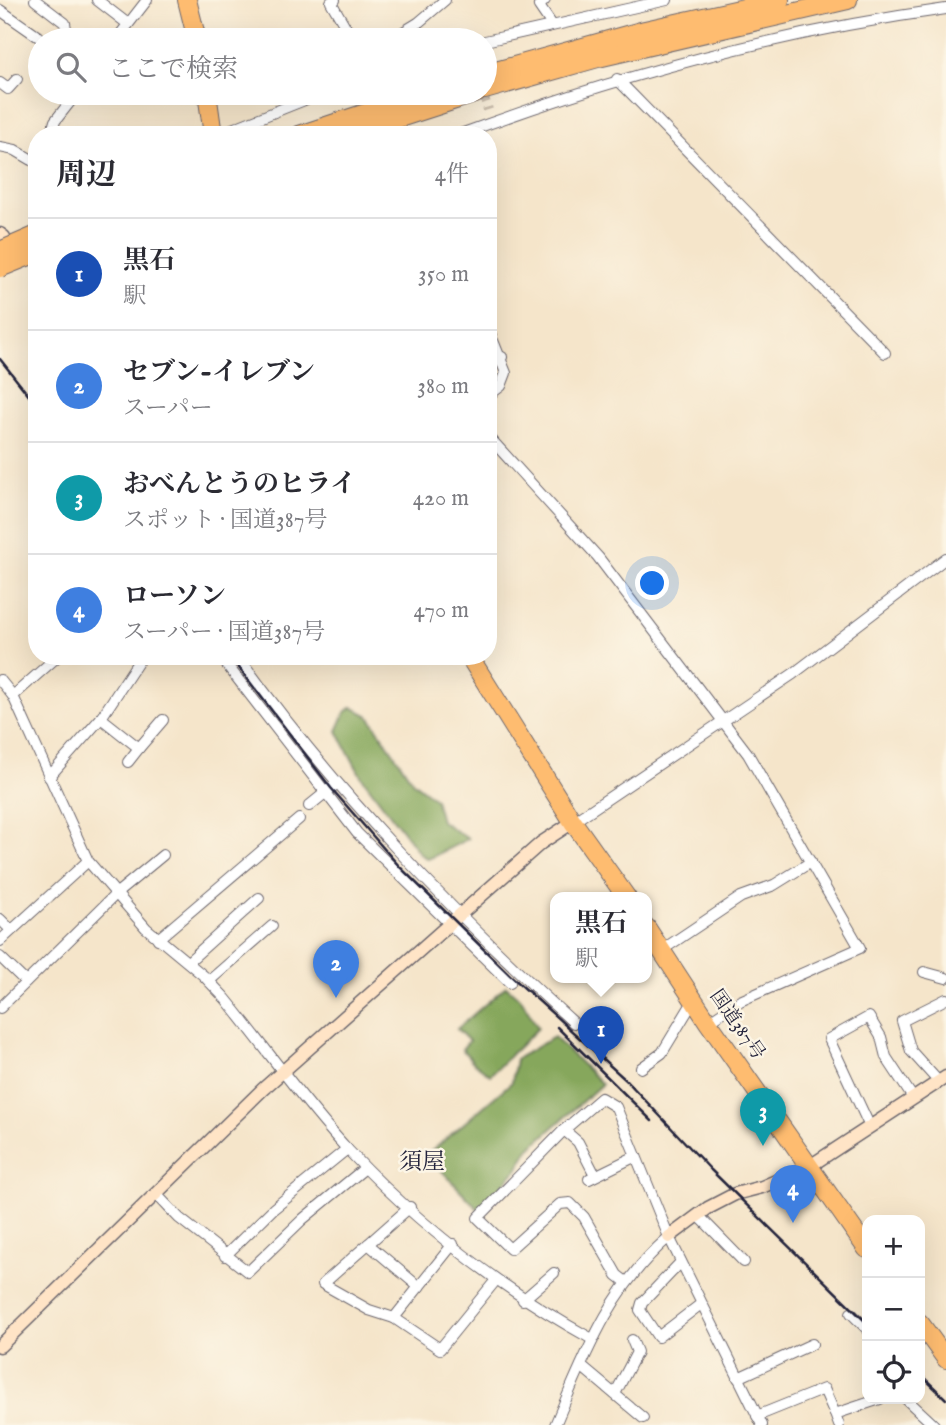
<!DOCTYPE html>
<html lang="ja">
<meta charset="utf-8">
<style>
body{margin:0;font-family:"IM FELL English","Noto Serif JP",serif;background:#f7f7f7;color:#2b2b33}
.controls{position:absolute;right:21px;bottom:21px;display:grid;overflow:hidden;border-radius:14px;box-shadow:0 7px 28px #0002}
.controls button{width:63px;height:63px;display:grid;place-items:center;padding:0;border:0;border-bottom:2px solid #e1e1e2;background:#fff;color:#2b2b33;font:35px sans-serif}
.you{position:absolute;left:653px;top:584px;width:24px;height:24px;margin:-18px;border:5px solid #fff;border-radius:50%;background:#1a73e8;box-shadow:0 0 0 10px #1a73e833}
.badge{display:grid;place-items:center;width:46px;height:46px;border-radius:50%;background:#b45309;color:#fff;font-size:23px;font-weight:700}
.pin{position:absolute;translate:-50% -58px;filter:drop-shadow(0 2px 4px #0008)}
.pin::after{content:'';position:absolute;top:37px;width:24px;height:21px;background:inherit;clip-path:polygon(0 0,100% 0,50% 100%)}
.popup{position:absolute;left:550px;top:892px;width:102px;height:91px;box-sizing:border-box;display:grid;place-content:center;border-radius:14px;background:#fff;filter:drop-shadow(0 2px 5px #0005);font-size:23px;white-space:nowrap;color:#7c7c81}
.popup b{font-size:26px;color:#2b2b33}
.popup::after{content:'';position:absolute;left:50%;top:100%;margin-left:-14px;border:14px solid transparent;border-top-color:#fff}
.list{margin:0;padding:0;list-style:none}
h2{display:flex;justify-content:space-between;align-items:center;height:91px;margin:0;padding:0 28px;font-size:30px}
h2 small{font-size:23px;font-weight:400;color:#7c7c81}
.list li{display:grid;grid-template-columns:46px 1fr auto;gap:21px;align-items:center;box-sizing:border-box;height:112px;padding:0 28px;border-top:2px solid #e1e1e2}
.list b{display:block;font-size:26px;white-space:nowrap}
.list p{margin:0;font-size:23px;white-space:nowrap;color:#7c7c81}
.list em{font-size:23px;font-style:normal;color:#7c7c81}
.icon{flex:none;width:38px;height:38px;fill:none;stroke:currentColor;stroke-width:2;stroke-linecap:round;stroke-linejoin:round}
.map{position:relative;flex:none;width:946px;height:1425px;overflow:hidden}
.search{position:absolute;background:#fff;box-shadow:0 7px 28px #0002;left:28px;top:28px;width:469px;height:77px;display:flex;align-items:center;gap:18px;box-sizing:border-box;padding:0 24px;border-radius:38px;color:#7c7c81;font-size:26px}
.panel{position:absolute;background:#fff;box-shadow:0 7px 28px #0002;left:28px;top:126px;width:469px;height:539px;border-radius:28px}
.map>svg:first-child{display:block}
.forest{fill:#86a75c;stroke:#54644c;stroke-width:2}
.lines{fill:none;stroke-linecap:round;stroke-linejoin:round}
.street-tunnel{stroke:#cbbead;stroke-width:10;stroke-dasharray:10 5;stroke-linecap:butt}
.street-casing{stroke:#6c666d;stroke-width:12}
.secondary-casing{stroke:#6c666d;stroke-width:15}
.highway-casing{stroke:#6c666d;stroke-width:20}
.street{stroke:#fff;stroke-width:10}
.secondary{stroke:#ffe4c6;stroke-width:12}
.highway{stroke:#febc70;stroke-width:18}
.rail{stroke:#22223b;stroke-width:2.5}
.highway-bridge-casing{stroke:#6c666d;stroke-width:20;stroke-linecap:butt}
.highway-bridge{stroke:#febc70;stroke-width:18}
.labels{text-anchor:middle;dominant-baseline:central;stroke-width:5;stroke-linejoin:round;paint-order:stroke}
.street-label{font-size:19px;fill:#22223b;stroke:#fcf5e5}
.quarter-label{font-size:23px;fill:#22223b;stroke:#fcf5e5}
</style>
<div class="map">
<svg width="946" height="1425" viewBox="0 0 946 1425">
<rect width="100%" height="100%" fill="#fcf5e5"/>
<filter id="ink" filterUnits="userSpaceOnUse"><feTurbulence type="fractalNoise" baseFrequency=".0143" numOctaves="2"/><feDisplacementMap in="SourceGraphic" scale="14" xChannelSelector="R" yChannelSelector="G"/><feConvolveMatrix kernelMatrix="1 2 1 2 8 2 1 2 1" color-interpolation-filters="sRGB"/></filter>
<filter id="wash" filterUnits="userSpaceOnUse"><feTurbulence type="fractalNoise" baseFrequency=".00686" numOctaves="4" result="noise"/><feDisplacementMap in="SourceGraphic" scale="28" xChannelSelector="R" yChannelSelector="G"/><feGaussianBlur stdDeviation="1.57" result="paint"/><feColorMatrix in="noise" values="0 0 0 0 0 0 0 0 0 0 0 0 0 0 0 0 0 1.4 0 .05"/><feComposite in="paint" operator="in"/></filter>
<g filter="url(#wash)">
<rect width="100%" height="100%" fill="#f5e5ca"/>
<g class="forest">
<path d="M352 707 369 716 413 782 435 799 441 821 468 839 428 859 420 854 361 776 337 731 345 713Z"/>
<path d="M506 986 522 1000 538 1028 490 1075 473 1062 462 1049 469 1041 457 1029Z"/>
<path d="M554 1037 602 1084 529 1149 517 1170 479 1210 427 1155 512 1082 516 1059Z"/>
</g>
</g>
<g filter="url(#ink)">
<g class="lines">
<path class="street-tunnel" d="M483 93 488 110"/>
<defs>
<g id="street">
<path d="M35 0 65 23 68 40"/>
<path d="M97 0 128 24"/>
<path d="M335 0 331 2 353 40"/>
<path d="M545 0 539 6 552 25"/>
<path d="M0 10 43 40"/>
<path d="M116 40 147 0"/>
<path d="M390 40 418 23 445 0"/>
<path d="M485 41 667 0"/>
<path d="M617 79 885 353"/>
<path d="M0 83 8 89 17 79"/>
<path d="M51 135 55 121 77 93"/>
<path d="M217 135 322 93"/>
<path d="M458 135C617 76 778 32 946 9"/>
<path d="M0 147 15 150 37 163"/>
<path d="M488 328 506 373 501 386 488 396"/>
<path d="M488 364 502 357"/>
<path d="M488 436 598 557 748 754 860 948 740 1001 708 1022"/>
<path d="M220 656 357 833 510 983"/>
<path d="M238 656C335 792 451 911 574 1023"/>
<path d="M0 680 13 696 88 861 146 928 204 976 225 998C266 1048 304 1103 349 1151 419 1225 503 1290 592 1339"/>
<path d="M13 696 58 656"/>
<path d="M101 718 139 748 163 720"/>
<path d="M128 762 139 748"/>
<path d="M49 777 101 718 142 656"/>
<path d="M309 806 336 784"/>
<path d="M573 822 793 674 946 558"/>
<path d="M0 919 11 930"/>
<path d="M158 939 299 819"/>
<path d="M0 941 88 861"/>
<path d="M662 950 741 897 774 885 811 862"/>
<path d="M0 957 26 982"/>
<path d="M188 962 259 898"/>
<path d="M924 972 946 978"/>
<path d="M209 981 272 926"/>
<path d="M0 1008 117 893 163 855"/>
<path d="M641 1068 662 1053 694 1000"/>
<path d="M938 1081 911 1051 902 1021 946 999"/>
<path d="M870 1127 829 1039 869 1017 881 1037 886 1057 913 1098"/>
<path d="M564 1130 578 1142 595 1175"/>
<path d="M589 1179 636 1156"/>
<path d="M156 1194 179 1218 248 1272 303 1219 365 1168"/>
<path d="M410 1207 323 1284 369 1310 394 1318 440 1349 496 1280"/>
<path d="M698 1215 744 1262"/>
<path d="M368 1244 419 1287"/>
<path d="M225 1256 273 1209 347 1149"/>
<path d="M681 1262 642 1303 640 1310 658 1337 701 1304"/>
<path d="M626 1282 617 1275 584 1217 570 1203 560 1204 510 1249 478 1218 564 1130 601 1098 616 1107 669 1237 762 1425"/>
<path d="M523 1300 554 1273"/>
<path d="M851 1313 867 1329"/>
<path d="M394 1318 453 1244"/>
<path d="M581 1366 643 1418"/>
<path d="M738 1378 812 1344"/>
<path d="M615 1394 637 1352 632 1340"/>
<path d="M906 1399 934 1425"/>
<path d="M757 1416 824 1389 835 1414"/>
<path d="M555 1425C585 1355 610 1288 669 1237"/>
<path d="M839 1425 835 1414 880 1399"/>
</g>
<g id="secondary">
<path d="M0 234 4 237"/>
<path d="M669 1237 708 1208 735 1194 762 1187 810 1166 946 1077"/>
<path d="M0 1346 263 1089 541 843 573 822"/>
</g>
<g id="highway">
<path d="M187 0 197 40"/>
<path d="M485 74 645 30 780 0"/>
<path d="M485 90 598 58 848 0"/>
<path d="M207 93 213 135"/>
<path d="M299 135 426 93"/>
<path d="M347 135 477 93"/>
<path d="M469 656 573 822 627 898"/>
<path d="M646 927 708 1022 867 1249"/>
<path d="M920 1323 946 1359"/>
</g>
</defs>
<use href="#street" class="street-casing"/>
<use href="#secondary" class="secondary-casing"/>
<use href="#highway" class="highway-casing"/>
<use href="#street" class="street"/>
<use href="#secondary" class="secondary"/>
<use href="#highway" class="highway"/>
<g class="rail">
<path d="M0 359 37 406"/>
<path d="M230 656 331 788 400 867 510 975 627 1081 711 1170 867 1323"/>
<path d="M557 1027 652 1121"/>
<path d="M920 1374 946 1399"/>
</g>
<defs>
<g id="highway-bridge">
<path d="M0 251 37 235"/>
<path d="M0 268 37 253"/>
</g>
</defs>
<use href="#highway-bridge" class="highway-bridge-casing"/>
<use href="#highway-bridge" class="highway-bridge"/>
</g>
</g>
<g class="labels">
<g class="street-label">
<text transform="translate(737 1025) rotate(55)">国道387号</text>
</g>
<g class="quarter-label">
<text x="422" y="1162">須屋</text>
</g>
</g>
</svg>
<div class="controls">
<button>+</button>
<button>−</button>
<button><svg class="icon" aria-label="locate" viewBox="0 0 24 24"><circle cx="12" cy="12" r="6"/><path d="M12 2v4M12 18v4M2 12h4M18 12h4"/></svg></button>
</div>
<div class="you"></div>
<div class="pin badge" style="left:601px;top:1064px;background:#1a4fb4">1</div>
<div class="popup"><b>黒石</b>駅</div>
<div class="pin badge" style="left:336px;top:998px;background:#3f7fe0">2</div>
<div class="pin badge" style="left:763px;top:1146px;background:#0f9aa8">3</div>
<div class="pin badge" style="left:793px;top:1223px;background:#3f7fe0">4</div>
<div class="search"><svg class="icon" aria-label="search" viewBox="0 0 24 24"><circle cx="10" cy="10" r="6"/><path d="M15 15l6 6"/></svg>ここで検索</div>
<section class="panel">
<h2>周辺<small>4件</small></h2>
<ul class="list">
<li><span class="badge" style="background:#1a4fb4">1</span><div><b>黒石</b><p>駅</p></div><em>350 m</em></li>
<li><span class="badge" style="background:#3f7fe0">2</span><div><b>セブン-イレブン</b><p>スーパー</p></div><em>380 m</em></li>
<li><span class="badge" style="background:#0f9aa8">3</span><div><b>おべんとうのヒライ</b><p>スポット · 国道387号</p></div><em>420 m</em></li>
<li><span class="badge" style="background:#3f7fe0">4</span><div><b>ローソン</b><p>スーパー · 国道387号</p></div><em>470 m</em></li>
</ul>
</section>
</div>
